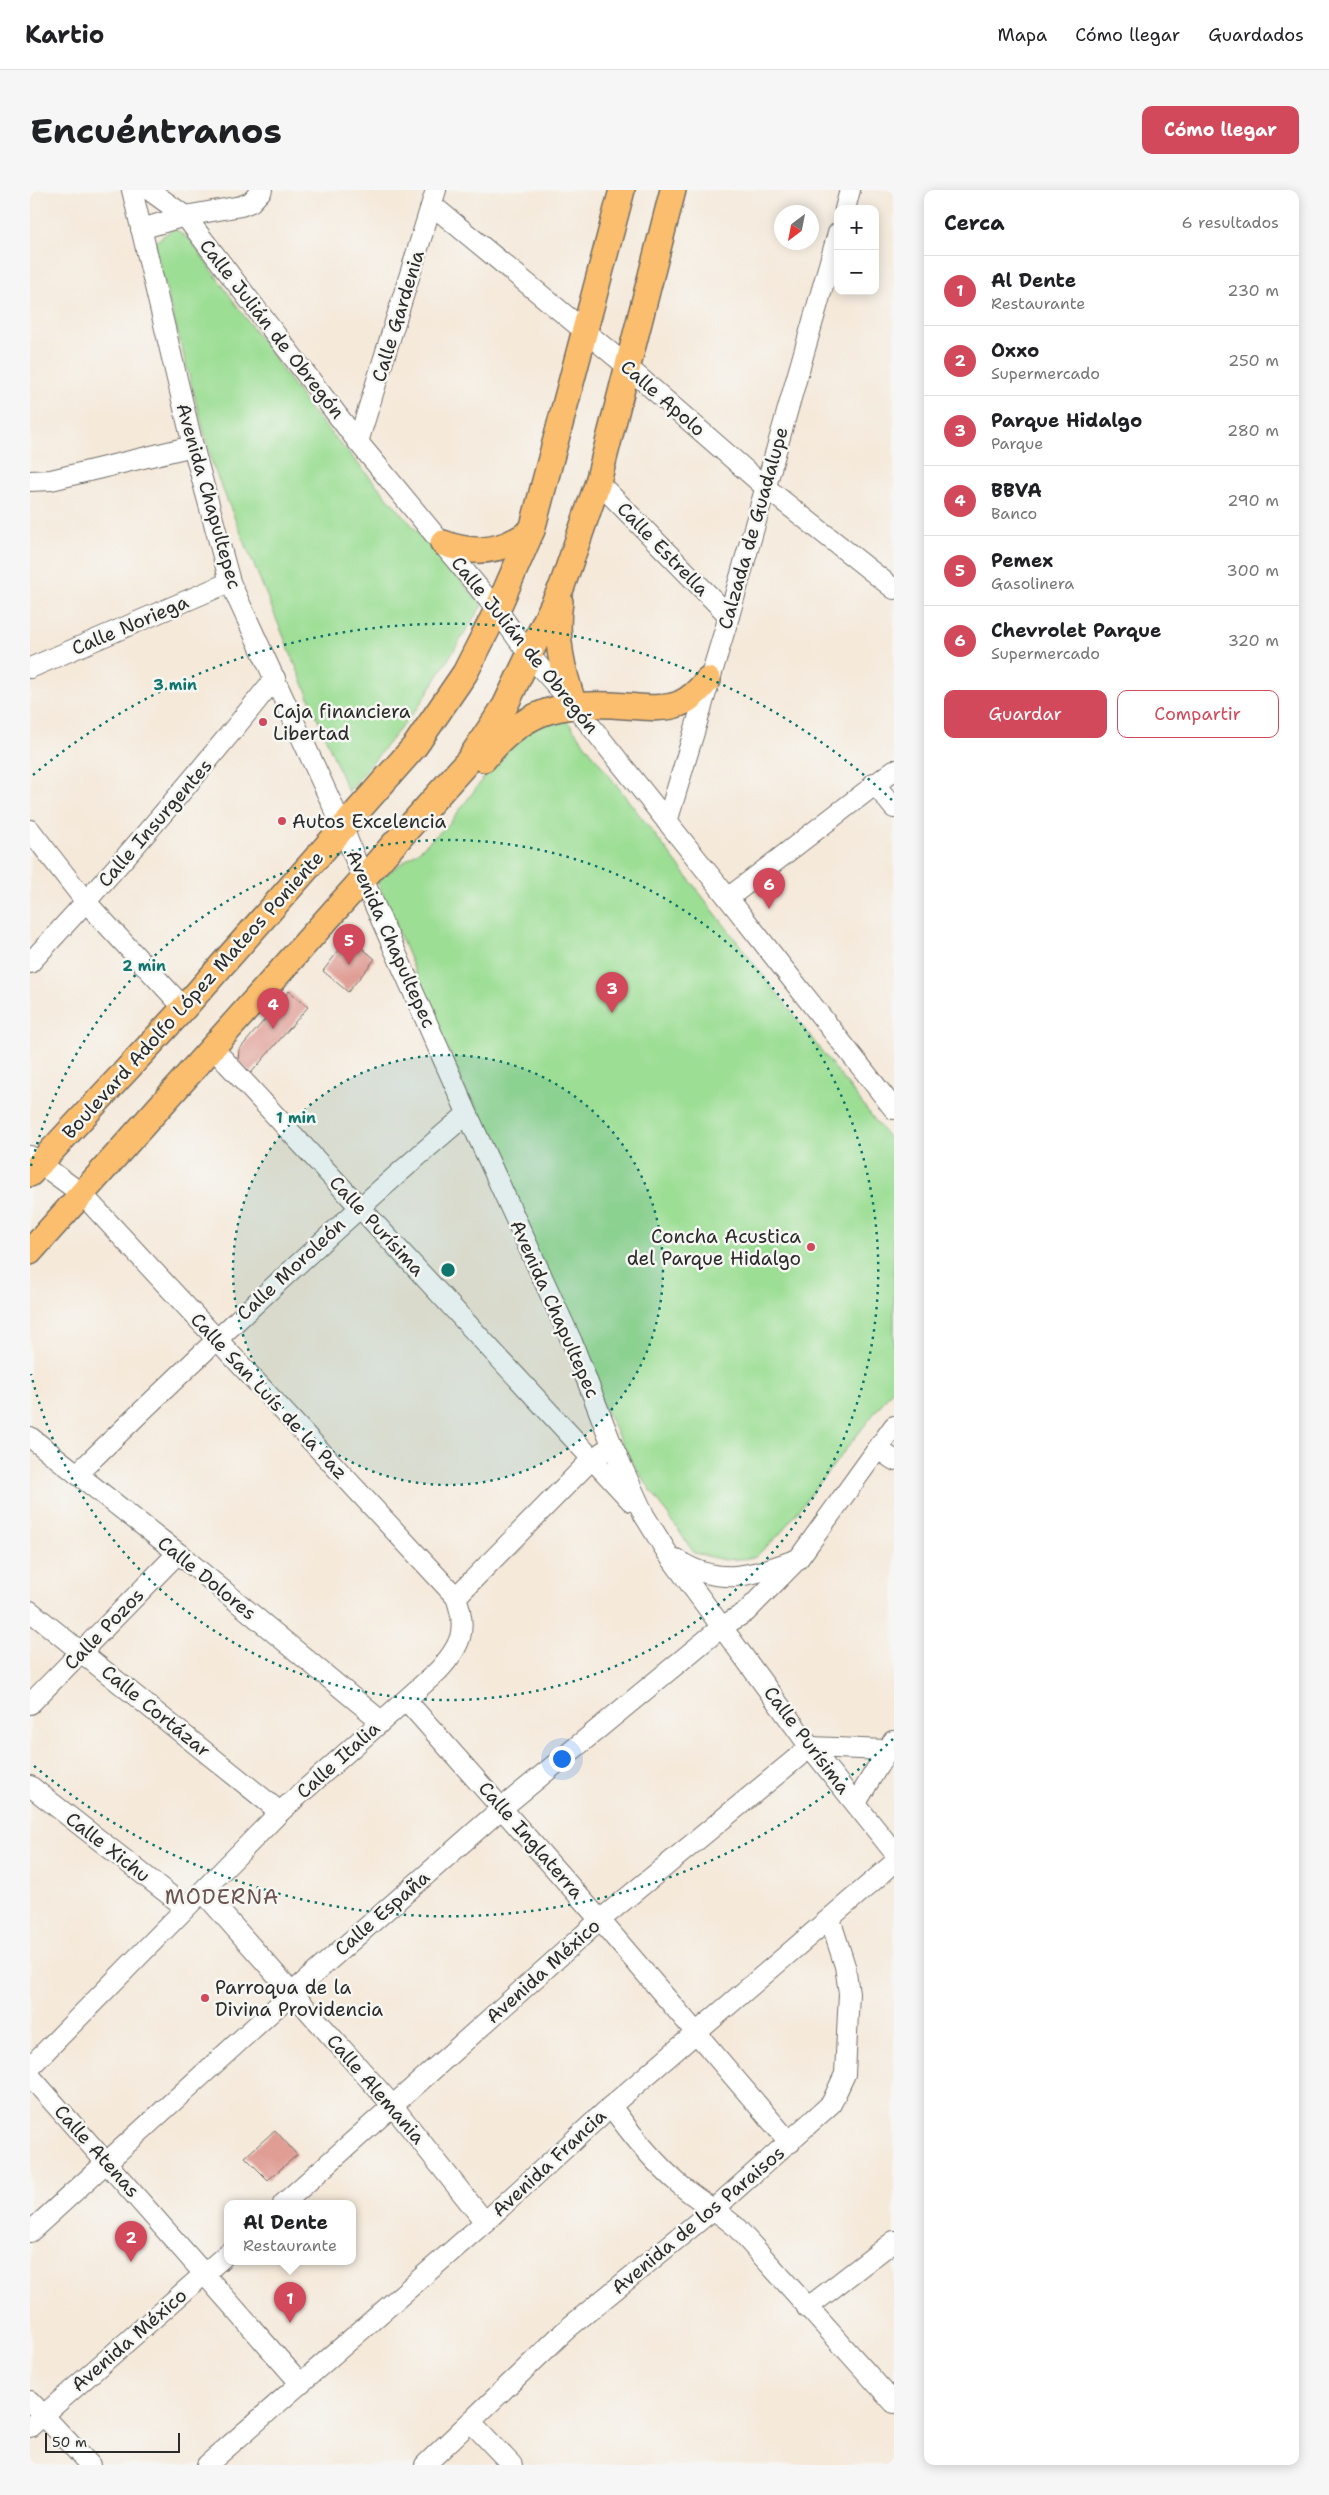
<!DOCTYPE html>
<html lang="es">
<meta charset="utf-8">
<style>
body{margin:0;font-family:"Shantell Sans",sans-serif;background:#f6f6f6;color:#202124}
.controls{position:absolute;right:15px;top:15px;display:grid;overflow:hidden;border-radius:10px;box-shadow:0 2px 12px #0003}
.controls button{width:45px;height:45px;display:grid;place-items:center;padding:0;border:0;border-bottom:1px solid #e0e0e0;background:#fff;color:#202124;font:25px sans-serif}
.compass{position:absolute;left:744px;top:15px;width:45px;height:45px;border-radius:50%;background:#fff;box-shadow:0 2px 12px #0003;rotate:212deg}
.scale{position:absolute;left:15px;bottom:12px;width:135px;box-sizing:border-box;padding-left:5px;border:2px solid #2b2b2b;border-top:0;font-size:14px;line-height:18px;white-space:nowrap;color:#2b2b2b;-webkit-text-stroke:4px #f6f6f2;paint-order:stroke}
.you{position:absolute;left:531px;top:1568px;width:18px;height:18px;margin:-12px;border:4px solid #fff;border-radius:50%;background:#1a73e8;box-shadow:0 0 0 8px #1a73e833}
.badge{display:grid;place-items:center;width:32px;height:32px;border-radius:50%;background:#d1495b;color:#fff;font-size:16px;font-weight:700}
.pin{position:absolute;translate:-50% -41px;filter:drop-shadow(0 1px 2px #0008)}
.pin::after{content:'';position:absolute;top:26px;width:18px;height:15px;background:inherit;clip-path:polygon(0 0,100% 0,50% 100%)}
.popup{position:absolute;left:194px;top:2010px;width:132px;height:65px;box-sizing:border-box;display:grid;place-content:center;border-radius:10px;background:#fff;filter:drop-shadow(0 1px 4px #0005);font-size:16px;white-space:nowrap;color:#757577}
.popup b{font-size:19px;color:#202124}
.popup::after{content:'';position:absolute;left:50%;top:100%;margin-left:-10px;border:10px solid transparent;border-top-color:#fff}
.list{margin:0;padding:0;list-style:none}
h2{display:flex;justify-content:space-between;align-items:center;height:65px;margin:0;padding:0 20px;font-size:21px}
h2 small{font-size:16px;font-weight:400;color:#757577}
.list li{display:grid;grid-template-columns:32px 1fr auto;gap:15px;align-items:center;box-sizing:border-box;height:70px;padding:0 20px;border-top:1px solid #e0e0e0}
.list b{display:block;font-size:19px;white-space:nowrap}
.list p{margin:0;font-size:16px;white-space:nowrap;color:#757577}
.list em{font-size:16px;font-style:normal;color:#757577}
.actions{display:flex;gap:10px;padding:15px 20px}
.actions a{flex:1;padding:11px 0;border:1px solid #d1495b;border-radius:10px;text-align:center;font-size:18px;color:#d1495b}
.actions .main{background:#d1495b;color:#fff}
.map{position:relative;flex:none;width:864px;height:2275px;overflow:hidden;border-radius:10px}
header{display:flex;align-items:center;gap:30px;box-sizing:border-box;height:70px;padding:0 25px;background:#fff;border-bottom:1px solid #e0e0e0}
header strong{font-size:24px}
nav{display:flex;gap:28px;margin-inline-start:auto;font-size:18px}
.intro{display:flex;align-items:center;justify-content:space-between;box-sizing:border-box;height:120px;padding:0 30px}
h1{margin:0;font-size:35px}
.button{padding:12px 22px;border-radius:10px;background:#d1495b;color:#fff;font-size:18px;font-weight:700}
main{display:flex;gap:30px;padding:0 30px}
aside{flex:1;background:#fff;border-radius:10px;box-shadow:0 2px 12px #0003}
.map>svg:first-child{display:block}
.green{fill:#9cde94;stroke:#648460}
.building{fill:#df9d94}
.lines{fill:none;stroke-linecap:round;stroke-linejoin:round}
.minor-casing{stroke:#726e68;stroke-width:22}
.major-casing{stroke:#726e68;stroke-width:28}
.minor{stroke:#fff;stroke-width:20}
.major{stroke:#fabe6e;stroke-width:25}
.ring{fill:none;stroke:#0f766e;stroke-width:2.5;stroke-dasharray:2.5 5}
.poi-dot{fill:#d1495b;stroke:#f6f6f2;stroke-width:2}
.labels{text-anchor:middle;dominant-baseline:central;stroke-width:5;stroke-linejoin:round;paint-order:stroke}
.street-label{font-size:19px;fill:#2b2b2b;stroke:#f6f6f2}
.poi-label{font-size:19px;fill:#2b2b2b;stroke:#f6f6f2;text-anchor:start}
.quarter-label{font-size:21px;letter-spacing:1px;fill:#6a5350;stroke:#f6f6f2}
.centre{fill:#0f766e;stroke:#f6f6f2;stroke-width:2.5}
.ring-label{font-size:15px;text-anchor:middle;font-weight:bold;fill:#0f766e;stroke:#f6f6f2;stroke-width:5;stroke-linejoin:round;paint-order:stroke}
</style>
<header>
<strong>Kartio</strong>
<nav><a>Mapa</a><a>Cómo llegar</a><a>Guardados</a></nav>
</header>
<div class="intro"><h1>Encuéntranos</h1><a class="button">Cómo llegar</a></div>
<main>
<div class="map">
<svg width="864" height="2275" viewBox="0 0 864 2275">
<rect width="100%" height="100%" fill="#f6f6f2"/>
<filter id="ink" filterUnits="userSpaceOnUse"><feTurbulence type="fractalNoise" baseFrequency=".02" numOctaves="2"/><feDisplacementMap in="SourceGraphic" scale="10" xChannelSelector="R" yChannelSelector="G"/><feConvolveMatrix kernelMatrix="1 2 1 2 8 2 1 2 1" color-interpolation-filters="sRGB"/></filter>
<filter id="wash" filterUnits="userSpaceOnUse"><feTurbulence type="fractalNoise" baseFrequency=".0096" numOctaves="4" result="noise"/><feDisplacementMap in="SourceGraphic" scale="20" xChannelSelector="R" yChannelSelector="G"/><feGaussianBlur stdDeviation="1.12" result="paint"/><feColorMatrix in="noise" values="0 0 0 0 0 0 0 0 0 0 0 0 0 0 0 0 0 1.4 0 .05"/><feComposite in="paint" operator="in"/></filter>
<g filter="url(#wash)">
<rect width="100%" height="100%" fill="#f5e9da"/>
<g class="green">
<path d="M144 38 161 51 280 219 452 415 389 516 318 602 183 276 124 53Z"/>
<path d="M534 527 864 955V1198L749 1345 724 1368 694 1370 664 1363 599 1268 542 1152 347 691 390 660 419 634 477 557 511 534Z"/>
</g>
<g id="blocks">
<g class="building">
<path d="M319 747 345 769 318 802 293 781Z"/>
<path d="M259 801 278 817 221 883 208 871 209 860Z"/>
<path d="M245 1940 267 1965 238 1990 215 1967Z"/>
</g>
</g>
</g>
<g filter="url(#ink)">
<use href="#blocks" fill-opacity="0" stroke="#726e68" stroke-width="1"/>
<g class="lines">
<defs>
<g id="minor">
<path d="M102 0 163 256 200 392 313 638 333 689 447 945 542 1152 582 1255 614 1325 638 1364 780 1557 864 1662"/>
<path d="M119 0 155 26 328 252 467 420 500 466 544 515 698 708 864 919"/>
<path d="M402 15 586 167 734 296 864 399"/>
<path d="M815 19 820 0"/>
<path d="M111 39 155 26 211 16 221 12 232 0"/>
<path d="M328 252 406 0"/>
<path d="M0 291 21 290 163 256"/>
<path d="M568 292 699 426"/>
<path d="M0 478 200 392"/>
<path d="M844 593 864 618"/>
<path d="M637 632 699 426 808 43"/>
<path d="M0 640 56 712 154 818"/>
<path d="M698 708 864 580"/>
<path d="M0 773C85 681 167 586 245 488"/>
<path d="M182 857 601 1311"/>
<path d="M0 966 52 1004 426 1407C438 1440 431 1456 408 1481L250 1622 0 1877"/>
<path d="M0 1247 148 1363 351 1531"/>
<path d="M848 1259 864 1270"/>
<path d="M47 1284C174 1160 302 1039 437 924"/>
<path d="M646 1369C689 1398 723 1385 768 1369"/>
<path d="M426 1407 562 1269 574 1261"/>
<path d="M0 1421 250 1622"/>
<path d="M376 1510 570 1730 760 1953"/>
<path d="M0 1514 148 1363"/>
<path d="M0 1596 155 1717"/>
<path d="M826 1613 863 1551"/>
<path d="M173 1702 362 1915 455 2032"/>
<path d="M0 1886 271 2194"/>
<path d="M581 1916C601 1944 622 1971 649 1994 667 2010 688 2021 706 2037L864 2213"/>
<path d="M253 2014 570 1730 780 1557 856 1560"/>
<path d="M0 2042 262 1803 472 1618 693 1436 716 1422 769 1368 864 1236"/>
<path d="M777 2118 864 2051"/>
<path d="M0 2211 60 2275"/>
<path d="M441 2232 482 2275"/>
<path d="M0 2237 198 2063"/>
<path d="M177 2275 455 2032 581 1916 864 1673"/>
<path d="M395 2275 537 2139 685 2018 801 1914 815 1884 819 1803 815 1776 800 1729"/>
</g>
<g id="major">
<path d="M413 353C446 366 475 361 502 340"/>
<path d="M530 412C524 448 533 482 544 515"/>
<path d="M454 569C495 518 534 511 596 516 613 517 633 520 649 514 661 509 669 500 678 490"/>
<path d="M0 984 154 818 385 556 435 483 467 420 502 340 592 0"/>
<path d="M0 1062 439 570 475 516 532 396 568 292 643 0"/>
</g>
</defs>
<use href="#minor" class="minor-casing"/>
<use href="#major" class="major-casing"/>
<use href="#minor" class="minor"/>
<use href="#major" class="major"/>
</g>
</g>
<circle cx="418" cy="1080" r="215" fill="#0f766e" fill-opacity=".12"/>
<g class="ring">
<circle cx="418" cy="1080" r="215"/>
<path d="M1 976A430 430 0 1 1 1 1184"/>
<path d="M863 1549A646 646 0 0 1 3 1575M3 585A646 646 0 0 1 863 611"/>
</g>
<g class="poi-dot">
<circle cx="233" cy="532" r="5"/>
<circle cx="252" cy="631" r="5"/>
<circle cx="781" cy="1057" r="5"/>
<circle cx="175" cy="1808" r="5"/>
</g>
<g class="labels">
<g class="street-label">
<text transform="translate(368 126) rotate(-73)">Calle Gardenia</text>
<text transform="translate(242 139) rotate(52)">Calle Julián de Obregón</text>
<text transform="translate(633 208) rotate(41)">Calle Apolo</text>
<text transform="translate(179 306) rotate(74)">Avenida Chapultepec</text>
<text transform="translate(723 338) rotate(-74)">Calzada de Guadalupe</text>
<text transform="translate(633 359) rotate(46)">Calle Estrella</text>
<text transform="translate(100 435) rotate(-23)">Calle Noriega</text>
<text transform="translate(495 455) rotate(51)">Calle Julián de Obregón</text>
<text transform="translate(125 633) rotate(-49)">Calle Insurgentes</text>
<text transform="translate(361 749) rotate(66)">Avenida Chapultepec</text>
<text transform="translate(163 805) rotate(-48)">Boulevard Adolfo López Mateos Poniente</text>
<text transform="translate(347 1036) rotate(47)">Calle Purísima</text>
<text transform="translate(261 1079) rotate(-43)">Calle Moroleón</text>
<text transform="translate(525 1119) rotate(66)">Avenida Chapultepec</text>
<text transform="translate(239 1206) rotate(47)">Calle San Luís de la Paz</text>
<text transform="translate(177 1388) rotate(39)">Calle Dolores</text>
<text transform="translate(74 1439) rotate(-46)">Calle Pozos</text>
<text transform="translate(126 1521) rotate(39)">Calle Cortázar</text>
<text transform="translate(777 1550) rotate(53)">Calle Purísima</text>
<text transform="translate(308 1570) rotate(-42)">Calle Italia</text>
<text transform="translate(501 1650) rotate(49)">Calle Inglaterra</text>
<text transform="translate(78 1657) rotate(38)">Calle Xichu</text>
<text transform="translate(352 1723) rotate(-41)">Calle España</text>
<text transform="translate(513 1781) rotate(-42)">Avenida México</text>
<text transform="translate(346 1899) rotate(49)">Calle Alemania</text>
<text transform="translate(67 1961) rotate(48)">Calle Atenas</text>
<text transform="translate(519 1973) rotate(-43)">Avenida Francia</text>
<text transform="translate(668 2030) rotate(-40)">Avenida de los Paraisos</text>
<text transform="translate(99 2150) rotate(-41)">Avenida México</text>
</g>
<g class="poi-label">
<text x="243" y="521">Caja financiera<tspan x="243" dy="22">Libertad</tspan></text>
<text x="262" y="631">Autos Excelencia</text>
<text x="771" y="1046" text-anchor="end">Concha Acustica<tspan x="771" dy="22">del Parque Hidalgo</tspan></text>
<text x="185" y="1797">Parroqua de la<tspan x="185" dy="22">Divina Providencia</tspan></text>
</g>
<g class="quarter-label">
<text x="192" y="1707">MODERNA</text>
</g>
</g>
<circle cx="418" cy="1080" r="8" class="centre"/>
<g class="ring-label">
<text x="145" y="500">3 min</text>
<text x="114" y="781">2 min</text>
<text x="266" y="933">1 min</text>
</g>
</svg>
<div class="controls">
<button>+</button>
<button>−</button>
</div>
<svg class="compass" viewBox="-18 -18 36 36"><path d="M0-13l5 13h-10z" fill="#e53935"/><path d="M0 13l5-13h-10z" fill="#757577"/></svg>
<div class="scale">50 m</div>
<div class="you"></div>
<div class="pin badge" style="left:260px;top:2133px">1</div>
<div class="popup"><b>Al Dente</b>Restaurante</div>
<div class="pin badge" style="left:101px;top:2072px">2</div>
<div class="pin badge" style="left:582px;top:823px">3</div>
<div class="pin badge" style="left:243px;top:839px">4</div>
<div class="pin badge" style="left:319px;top:775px">5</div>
<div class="pin badge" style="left:739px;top:719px">6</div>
</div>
<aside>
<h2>Cerca<small>6 resultados</small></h2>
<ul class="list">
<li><span class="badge">1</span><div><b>Al Dente</b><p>Restaurante</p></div><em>230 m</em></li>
<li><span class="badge">2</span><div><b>Oxxo</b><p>Supermercado</p></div><em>250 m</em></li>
<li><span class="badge">3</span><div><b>Parque Hidalgo</b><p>Parque</p></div><em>280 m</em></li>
<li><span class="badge">4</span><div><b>BBVA</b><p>Banco</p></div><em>290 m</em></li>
<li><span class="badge">5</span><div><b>Pemex</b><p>Gasolinera</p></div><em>300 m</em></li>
<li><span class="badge">6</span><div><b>Chevrolet Parque</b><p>Supermercado</p></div><em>320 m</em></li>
</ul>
<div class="actions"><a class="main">Guardar</a><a>Compartir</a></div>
</aside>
</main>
